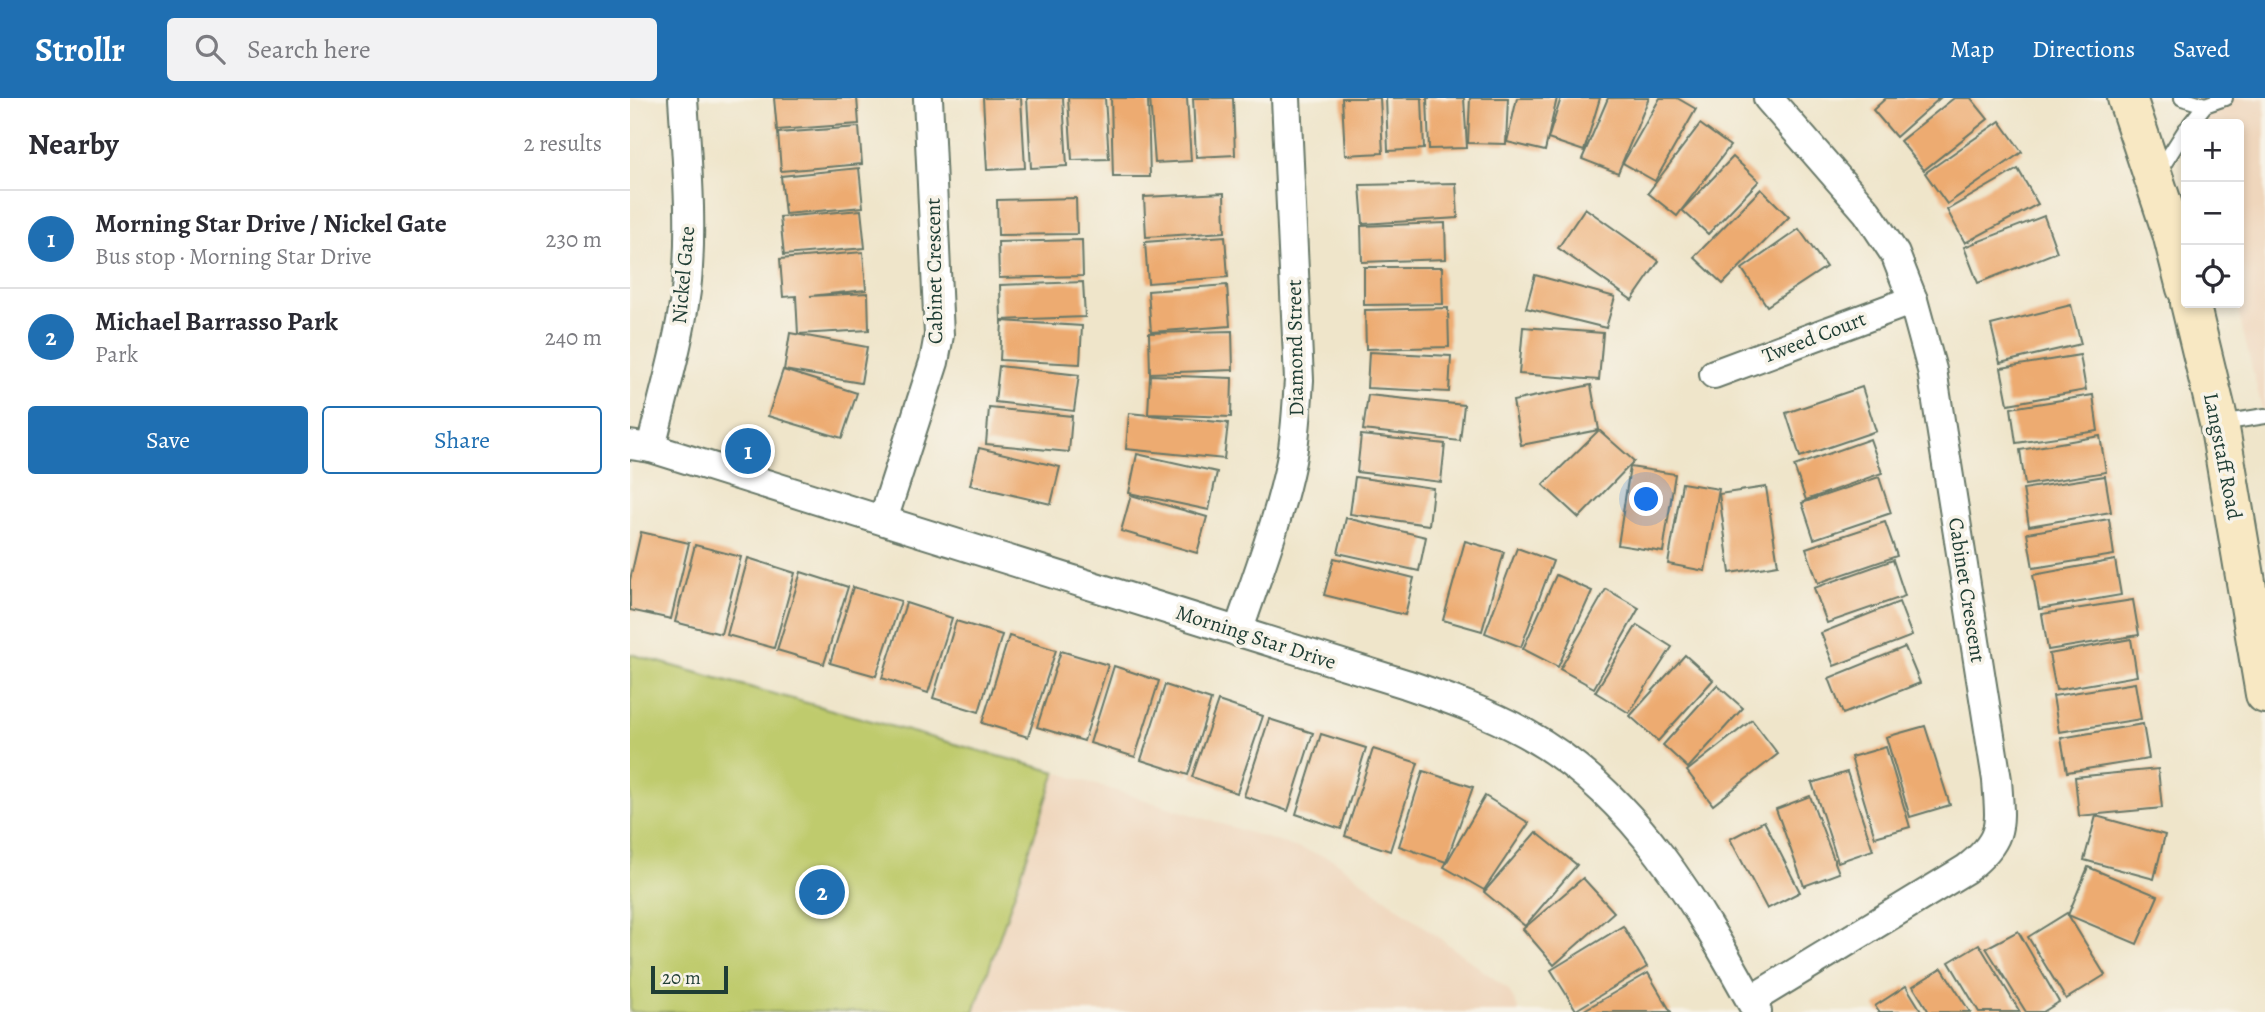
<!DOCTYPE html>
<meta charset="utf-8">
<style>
body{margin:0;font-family:Alegreya,serif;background:#f2f2f3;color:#2b2b33}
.controls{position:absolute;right:21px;top:21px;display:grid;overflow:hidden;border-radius:7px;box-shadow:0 4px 10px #0003}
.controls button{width:63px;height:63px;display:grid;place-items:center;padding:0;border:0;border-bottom:2px solid #e1e1e2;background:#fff;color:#2b2b33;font:35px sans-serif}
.scale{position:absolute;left:21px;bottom:18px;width:77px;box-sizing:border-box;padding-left:7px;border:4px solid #1f3d34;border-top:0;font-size:19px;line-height:24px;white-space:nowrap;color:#1f3d34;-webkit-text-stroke:5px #f7f3e8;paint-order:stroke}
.you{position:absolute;left:1017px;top:402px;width:24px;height:24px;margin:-18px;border:5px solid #fff;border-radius:50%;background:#1a73e8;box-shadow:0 0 0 10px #1a73e833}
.badge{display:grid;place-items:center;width:46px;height:46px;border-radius:50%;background:#1f6fb2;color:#fff;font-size:23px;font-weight:700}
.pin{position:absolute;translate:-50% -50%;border:4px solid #fff;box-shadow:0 2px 7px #0006}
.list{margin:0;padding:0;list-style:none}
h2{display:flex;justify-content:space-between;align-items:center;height:91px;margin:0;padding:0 28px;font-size:30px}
h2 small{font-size:23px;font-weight:400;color:#7c7c81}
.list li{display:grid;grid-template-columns:46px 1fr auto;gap:21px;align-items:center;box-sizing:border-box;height:98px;padding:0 28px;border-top:2px solid #e1e1e2}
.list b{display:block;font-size:26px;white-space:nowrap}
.list p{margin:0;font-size:23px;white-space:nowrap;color:#7c7c81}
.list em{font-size:23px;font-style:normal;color:#7c7c81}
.actions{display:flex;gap:14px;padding:21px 28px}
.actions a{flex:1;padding:16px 0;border:2px solid #1f6fb2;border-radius:7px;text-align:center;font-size:24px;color:#1f6fb2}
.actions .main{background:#1f6fb2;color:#fff}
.icon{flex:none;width:38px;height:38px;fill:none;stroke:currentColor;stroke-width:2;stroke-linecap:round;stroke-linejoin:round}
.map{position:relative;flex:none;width:1635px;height:914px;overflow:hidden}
header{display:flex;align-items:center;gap:42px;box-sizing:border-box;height:98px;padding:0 35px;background:#1f6fb2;color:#fff}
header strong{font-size:33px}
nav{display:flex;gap:38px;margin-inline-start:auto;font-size:24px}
.search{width:490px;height:63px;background:#f2f2f3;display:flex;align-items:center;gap:18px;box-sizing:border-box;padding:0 24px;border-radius:7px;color:#7c7c81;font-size:26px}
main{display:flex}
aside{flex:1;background:#fff}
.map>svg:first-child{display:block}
.built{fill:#efd6bc}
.green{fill:#bfcb6d;stroke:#6f8450;stroke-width:2}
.building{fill:#edab71}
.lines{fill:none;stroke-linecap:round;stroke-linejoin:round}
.lane-casing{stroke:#687868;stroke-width:18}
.street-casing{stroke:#687868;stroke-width:32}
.secondary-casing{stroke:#687868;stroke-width:42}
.lane{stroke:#fff;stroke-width:14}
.street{stroke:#fff;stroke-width:28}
.secondary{stroke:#f8e8c3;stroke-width:38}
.labels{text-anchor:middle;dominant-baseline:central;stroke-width:7;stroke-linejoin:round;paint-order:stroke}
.street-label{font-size:21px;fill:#1f3d34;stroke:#f7f3e8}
</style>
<header>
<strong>Strollr</strong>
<div class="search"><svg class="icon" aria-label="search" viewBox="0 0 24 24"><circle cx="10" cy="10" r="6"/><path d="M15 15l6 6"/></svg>Search here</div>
<nav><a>Map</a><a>Directions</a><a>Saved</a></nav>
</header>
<main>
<aside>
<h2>Nearby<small>2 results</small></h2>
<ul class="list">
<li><span class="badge">1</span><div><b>Morning Star Drive / Nickel Gate</b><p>Bus stop · Morning Star Drive</p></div><em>230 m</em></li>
<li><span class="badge">2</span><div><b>Michael Barrasso Park</b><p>Park</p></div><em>240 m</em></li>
</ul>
<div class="actions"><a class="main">Save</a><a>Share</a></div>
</aside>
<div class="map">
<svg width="1635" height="914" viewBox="0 0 1635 914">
<rect width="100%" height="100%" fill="#f7f3e8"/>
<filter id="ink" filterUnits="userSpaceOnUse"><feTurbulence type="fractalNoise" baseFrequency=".0143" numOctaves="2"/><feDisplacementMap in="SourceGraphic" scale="14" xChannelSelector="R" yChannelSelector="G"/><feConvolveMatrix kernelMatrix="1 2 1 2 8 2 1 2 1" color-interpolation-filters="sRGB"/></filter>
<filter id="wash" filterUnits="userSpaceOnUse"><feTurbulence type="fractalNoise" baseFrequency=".00686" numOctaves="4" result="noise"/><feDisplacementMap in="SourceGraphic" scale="28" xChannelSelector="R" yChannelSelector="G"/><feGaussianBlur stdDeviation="1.57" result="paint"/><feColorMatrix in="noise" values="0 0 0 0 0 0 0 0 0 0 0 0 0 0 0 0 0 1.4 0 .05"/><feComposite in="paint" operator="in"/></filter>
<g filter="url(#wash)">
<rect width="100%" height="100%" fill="#efe5ca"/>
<g class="built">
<path d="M1556 0H1635V323L1606 205H1609V26H1563Z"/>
<path d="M426 674 703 761 878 891 890 914H344Z"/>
</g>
<path class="green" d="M0 556 426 674 344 914H0Z"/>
<g id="blocks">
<g class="building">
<path d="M144 0H227L229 26 147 32Z"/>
<path d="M353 0H391L395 70 357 72Z"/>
<path d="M397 0H433L437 68 401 70Z"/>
<path d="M438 0H475L479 61 442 62Z"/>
<path d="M481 0H518L520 79H483Z"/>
<path d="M520 0H557L561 63 525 65Z"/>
<path d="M563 0H603L605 57 566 59Z"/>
<path d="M712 0H750L753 55 715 57Z"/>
<path d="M756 0H792L794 51 758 53Z"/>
<path d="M797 0H834L837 50 799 51Z"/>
<path d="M840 0H878L876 46 838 45Z"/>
<path d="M887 0H927L915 53 877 44Z"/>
<path d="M931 0H970L954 53 918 41Z"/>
<path d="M978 0H1019L988 75 952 61Z"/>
<path d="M1030 0H1047L1066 11 1025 83 993 65Z"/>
<path d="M1256 0H1310L1266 39 1243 12Z"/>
<path d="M1324 0H1341L1358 21 1294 72 1270 43Z"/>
<path d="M1370 23 1392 54 1317 106 1295 75Z"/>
<path d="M1070 26 1100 48 1047 118 1018 95Z"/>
<path d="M229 29 232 66 151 73 148 35Z"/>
<path d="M1103 59 1129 83 1078 136 1052 112Z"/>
<path d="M229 70 233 109 155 116 151 78Z"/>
<path d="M1388 71 1408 106 1335 145 1317 112Z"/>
<path d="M826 85 828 120 733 126 730 87Z"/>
<path d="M1131 91 1159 119 1093 186 1064 159Z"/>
<path d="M594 95 595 134 516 139 514 99Z"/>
<path d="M446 100 447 136 368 137 367 102Z"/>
<path d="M955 110 1029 163 1002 202 928 150Z"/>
<path d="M231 112 235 150 154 157 150 119Z"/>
<path d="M1414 118 1427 154 1348 185 1334 149Z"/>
<path d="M815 125 816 161 732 164 731 128Z"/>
<path d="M1169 131 1196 169 1137 208 1112 171Z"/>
<path d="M595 138 598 179 518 185 515 144Z"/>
<path d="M452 142 453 178 369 180 368 144Z"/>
<path d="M233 154 236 192 180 198 238 195 239 232 168 236 166 198 153 199 150 161Z"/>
<path d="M734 169H812L813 206 734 207Z"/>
<path d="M905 177 985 199 976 230 896 210Z"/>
<path d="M453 184 455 219 371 222 370 187Z"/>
<path d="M597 187 600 228 521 234 518 193Z"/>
<path d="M1441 207 1451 246 1370 265 1361 227Z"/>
<path d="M818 210 819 249 736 251 735 212Z"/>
<path d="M372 223 452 228 450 266 370 262Z"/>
<path d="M893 229 973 235 969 282 889 276Z"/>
<path d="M602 233 603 272 520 275 519 235Z"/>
<path d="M160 235 237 249 231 285 154 272Z"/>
<path d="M739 254 821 258 819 294 737 290Z"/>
<path d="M1450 257 1456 292 1378 306 1371 270Z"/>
<path d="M369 268 449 277 444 313 365 304Z"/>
<path d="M153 272 227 295 212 340 138 318Z"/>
<path d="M520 277 602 280 601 319 518 316Z"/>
<path d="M961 287 969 332 891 347 883 303Z"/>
<path d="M1232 289 1246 333 1170 359 1156 315Z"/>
<path d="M738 297 834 307 830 343 733 332Z"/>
<path d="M1463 297 1468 333 1386 345 1381 310Z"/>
<path d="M359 310 442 318 439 354 356 346Z"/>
<path d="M499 315 598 325 594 361 496 351Z"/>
<path d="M969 332 1004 363 949 420 913 387Z"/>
<path d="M731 337 815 346 811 384 727 374Z"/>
<path d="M1470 338 1476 374 1395 387 1390 352Z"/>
<path d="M1240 341 1252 375 1176 402 1164 368Z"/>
<path d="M349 350 430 369 421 406 340 387Z"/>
<path d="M507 356 587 374 579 412 499 395Z"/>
<path d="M1000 369 1045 376 1033 454 988 447Z"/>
<path d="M1475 378 1481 414 1399 428 1393 391Z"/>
<path d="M725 379 803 390 799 427 720 416Z"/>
<path d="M1249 379 1261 415 1184 441 1172 405Z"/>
<path d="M1052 385 1089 391 1075 473 1038 466Z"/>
<path d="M1136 389 1148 467 1100 475 1089 396Z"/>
<path d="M501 397 577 419 567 455 491 433Z"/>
<path d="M716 420 796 439 789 473 708 455Z"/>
<path d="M1479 421 1484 457 1403 470 1397 435Z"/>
<path d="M1255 424 1267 458 1188 485 1176 450Z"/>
<path d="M11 434 59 445 41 521 0 512V482Z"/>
<path d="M835 443 874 454 852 533 813 522Z"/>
<path d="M65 447 111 459 91 536 45 524Z"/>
<path d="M887 450 923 463 891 549 855 535Z"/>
<path d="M118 460 165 475 144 550 97 537Z"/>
<path d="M704 460 784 480 775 517 694 497Z"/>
<path d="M1263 462 1275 498 1197 525 1184 490Z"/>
<path d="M1485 462 1491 497 1409 511 1403 477Z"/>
<path d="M171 474 218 489 194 566 147 552Z"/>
<path d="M926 477 962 493 928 569 893 551Z"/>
<path d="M223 489 271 503 246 578 200 565Z"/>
<path d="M976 491 1009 510 964 590 930 571Z"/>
<path d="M1503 502 1509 537 1418 552 1412 516Z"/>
<path d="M1269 504 1282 538 1204 568 1191 535Z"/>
<path d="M276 505 322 520 298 595 252 580Z"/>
<path d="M326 523 372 537 349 614 303 600Z"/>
<path d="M1007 527 1042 549 999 615 965 594Z"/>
<path d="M379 538 426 552 398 639 352 625Z"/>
<path d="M1501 541 1507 578 1426 592 1419 556Z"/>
<path d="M1275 549 1290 585 1213 616 1199 580Z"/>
<path d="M431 553 478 567 454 643 407 629Z"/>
<path d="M1055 557 1083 582 1028 643 1000 618Z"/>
<path d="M484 568 529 583 505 659 460 645Z"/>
<path d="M1505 585 1511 621 1429 634 1423 598Z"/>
<path d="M535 587 581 602 558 677 511 662Z"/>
<path d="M1087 587 1113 610 1058 670 1033 647Z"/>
<path d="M588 603 633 618 607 695 562 679Z"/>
<path d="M639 621 683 635 658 713 614 698Z"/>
<path d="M1122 622 1148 656 1083 707 1057 673Z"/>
<path d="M1513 626 1519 661 1437 674 1431 640Z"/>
<path d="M1295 628 1320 707 1280 719 1256 639Z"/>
<path d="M691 636 736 650 711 731 666 716Z"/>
<path d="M1256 649 1280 729 1245 739 1221 659Z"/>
<path d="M743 651 788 665 760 753 715 738Z"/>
<path d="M1528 671 1532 710 1449 718 1445 679Z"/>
<path d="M793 673 843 689 816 764 769 748Z"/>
<path d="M1217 674 1243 752 1208 764 1182 685Z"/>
<path d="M855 698 899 725 854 792 814 769Z"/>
<path d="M1180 698 1209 775 1174 788 1146 711Z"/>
<path d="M1466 718 1535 737 1524 781 1454 762Z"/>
<path d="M1134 723 1170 794 1137 811 1100 741Z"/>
<path d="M906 734 947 767 895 828 854 794Z"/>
<path d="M1458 769 1528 798 1507 846 1438 817Z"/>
<path d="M953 780 984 814 924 867 893 831Z"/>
<path d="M1437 815 1475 877 1436 901 1398 839Z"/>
<path d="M993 828 1017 869 946 912 921 872Z"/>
<path d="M1388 833 1429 904 1413 914H1396L1356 850Z"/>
<path d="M1349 846 1390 914H1349L1319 864Z"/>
<path d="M1312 870 1340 914H1299L1283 888Z"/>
<path d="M1018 875 1041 914H951Z"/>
<path d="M1276 888 1292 914H1249L1245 908Z"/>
</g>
</g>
</g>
<g filter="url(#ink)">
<use href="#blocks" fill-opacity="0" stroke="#687868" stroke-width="2"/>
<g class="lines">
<defs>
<g id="lane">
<path d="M1552 0 1575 7"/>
<path d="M1560 26 1575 7 1595 0"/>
<path d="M1528 75 1556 31"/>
<path d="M1591 325 1635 318"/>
</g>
<g id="street">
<path d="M1084 276 1283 202"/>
<path d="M0 347 21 350 776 586C817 600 857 614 895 635 1005 695 1068 808 1127 914"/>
<path d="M21 350C33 298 49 246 56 193 63 129 57 64 53 0"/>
<path d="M253 422 304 264 309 237 298 0"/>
<path d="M608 534C627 478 649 421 661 363 666 336 667 310 669 282L656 0"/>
<path d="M1121 902 1336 771C1375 741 1370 727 1367 682L1302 272 1283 202 1265 156 1237 114 1138 0"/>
</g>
<g id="secondary">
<path d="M1497 0 1542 135 1556 190"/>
<path d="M1560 205 1589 325 1635 596"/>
</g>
</defs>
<use href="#lane" class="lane-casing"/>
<use href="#street" class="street-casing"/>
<use href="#secondary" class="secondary-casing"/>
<use href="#lane" class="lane"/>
<use href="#street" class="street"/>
<use href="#secondary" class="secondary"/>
</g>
</g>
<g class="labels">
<g class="street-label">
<text transform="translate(304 173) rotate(-91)">Cabinet Crescent</text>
<text transform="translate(53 177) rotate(-85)">Nickel Gate</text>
<text transform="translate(1184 239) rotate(-21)">Tweed Court</text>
<text transform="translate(665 250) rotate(-91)">Diamond Street</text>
<text transform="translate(1593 358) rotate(79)">Langstaff Road</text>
<text transform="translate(1337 492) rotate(81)">Cabinet Crescent</text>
<text transform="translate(626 539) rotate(18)">Morning Star Drive</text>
</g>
</g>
</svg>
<div class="controls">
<button>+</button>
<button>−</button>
<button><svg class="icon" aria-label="locate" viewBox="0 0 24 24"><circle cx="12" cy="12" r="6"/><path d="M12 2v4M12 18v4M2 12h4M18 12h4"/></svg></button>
</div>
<div class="scale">20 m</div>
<div class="you"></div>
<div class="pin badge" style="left:118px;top:353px">1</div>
<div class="pin badge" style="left:192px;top:794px">2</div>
</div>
</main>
